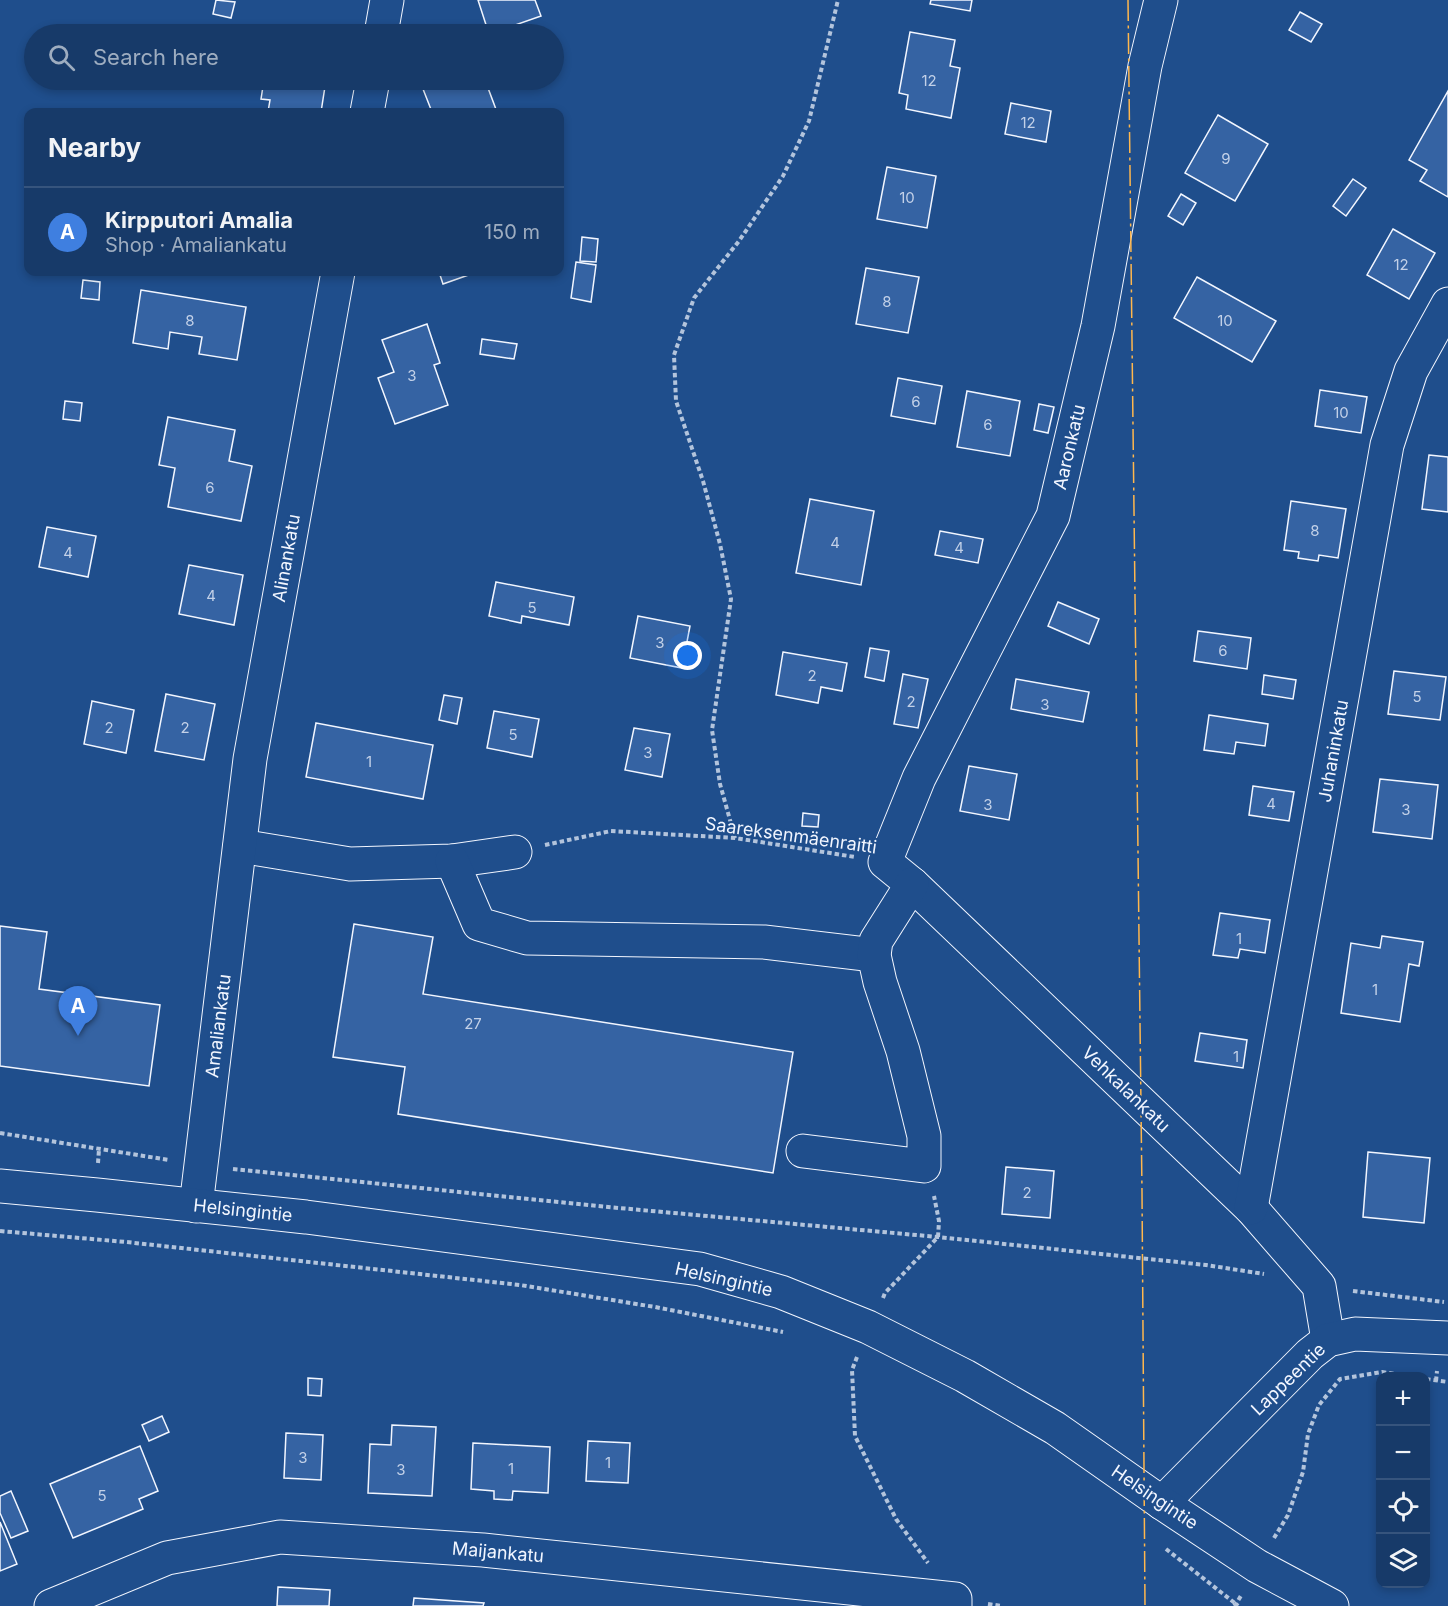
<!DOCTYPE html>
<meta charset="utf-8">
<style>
body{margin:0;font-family:Inter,sans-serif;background:#244571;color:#f1f3f6}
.controls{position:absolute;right:18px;bottom:18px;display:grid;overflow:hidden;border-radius:12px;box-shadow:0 3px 9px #0003}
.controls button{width:54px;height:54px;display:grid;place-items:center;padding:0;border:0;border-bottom:2px solid #36547d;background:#173a69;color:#f1f3f6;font:30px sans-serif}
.you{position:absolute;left:688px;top:656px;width:21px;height:21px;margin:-15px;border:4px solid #fff;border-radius:50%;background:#1a73e8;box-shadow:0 0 0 9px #1a73e833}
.badge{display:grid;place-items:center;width:39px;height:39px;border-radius:50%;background:#8bbbb9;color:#fff;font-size:20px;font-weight:700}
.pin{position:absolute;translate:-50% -50px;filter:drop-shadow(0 2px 3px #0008)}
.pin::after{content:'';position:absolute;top:32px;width:21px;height:18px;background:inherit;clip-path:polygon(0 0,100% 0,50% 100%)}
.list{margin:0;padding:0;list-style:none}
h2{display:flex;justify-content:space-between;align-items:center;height:78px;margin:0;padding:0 24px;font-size:26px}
h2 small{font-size:20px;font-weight:400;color:#9eadc0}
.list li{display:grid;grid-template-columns:39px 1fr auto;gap:18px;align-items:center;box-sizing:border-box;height:90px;padding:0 24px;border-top:2px solid #36547d}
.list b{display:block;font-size:22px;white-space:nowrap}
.list p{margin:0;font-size:20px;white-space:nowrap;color:#9eadc0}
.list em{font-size:20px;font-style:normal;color:#9eadc0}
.icon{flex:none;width:33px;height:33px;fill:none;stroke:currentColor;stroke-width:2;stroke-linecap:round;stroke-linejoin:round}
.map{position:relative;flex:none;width:1448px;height:1606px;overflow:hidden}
.search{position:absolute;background:#173a69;box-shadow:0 3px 9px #0003;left:24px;top:24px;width:540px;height:66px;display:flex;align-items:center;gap:15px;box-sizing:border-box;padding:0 21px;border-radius:33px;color:#9eadc0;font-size:22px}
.panel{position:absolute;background:#173a69;box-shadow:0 3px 9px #0003;left:24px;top:108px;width:540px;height:168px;border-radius:12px}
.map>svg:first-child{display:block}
.building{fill:#3563a3;stroke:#f2f6ff;stroke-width:1.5}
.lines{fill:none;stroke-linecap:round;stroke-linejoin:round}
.minor-casing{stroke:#f2f6ff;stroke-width:35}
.major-casing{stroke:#f2f6ff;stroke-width:35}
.path{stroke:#b3c4dc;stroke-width:4;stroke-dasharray:4.5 3;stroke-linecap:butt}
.minor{stroke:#1f4e8c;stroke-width:33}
.major{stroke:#1f4e8c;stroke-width:33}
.power{stroke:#ffb74d;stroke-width:1.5;stroke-dasharray:21 4.5 3 4.5;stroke-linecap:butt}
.labels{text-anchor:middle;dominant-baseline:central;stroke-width:4.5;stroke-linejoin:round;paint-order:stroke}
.number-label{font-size:15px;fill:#c3d1e8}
.street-label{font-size:18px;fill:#f2f6ff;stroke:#1f4e8c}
</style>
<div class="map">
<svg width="1448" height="1606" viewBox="0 0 1448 1606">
<rect width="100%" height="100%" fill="#1f4e8c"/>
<g class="building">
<path d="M216 0 235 2 231 18 213 14Z"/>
<path d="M478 0H535L541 16 489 34Z"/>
<path d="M931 0H972L970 11 930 4Z"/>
<path d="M1300 12 1322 24 1311 42 1289 30Z"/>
<path d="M231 29 255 32 254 34H230Z"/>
<path d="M910 32 955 40 950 66 960 68 951 118 906 109 908 95 899 93Z"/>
<path d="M264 80H326L321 112H268L270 100 261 99Z"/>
<path d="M450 80H467L468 84 485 80 497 112H432L423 89Z"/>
<path d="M1448 91V197L1420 181 1427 170 1409 160Z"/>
<path d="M1011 103 1051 111 1046 142 1005 134Z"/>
<path d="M1218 115 1268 144 1235 201 1185 173Z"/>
<path d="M887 167 936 176 927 228 877 219Z"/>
<path d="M1353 179 1366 188 1346 216 1333 206Z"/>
<path d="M1181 194 1196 203 1183 225 1168 216Z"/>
<path d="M1393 229 1435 253 1409 299 1367 275Z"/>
<path d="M582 237 598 239 596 262 580 261Z"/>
<path d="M576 262 596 265 591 302 571 298Z"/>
<path d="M866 268 919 277 908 333 856 324Z"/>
<path d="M439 272H477L443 284Z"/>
<path d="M1197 277 1276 321 1252 362 1174 318Z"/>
<path d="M83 280 100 282 99 300 81 298Z"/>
<path d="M141 290 246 307 237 360 199 354 202 337 170 332 168 349 133 343Z"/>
<path d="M427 324 440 363 434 365 448 405 395 424 378 378 394 372 382 340Z"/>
<path d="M482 339 517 344 514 359 480 354Z"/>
<path d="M898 378 942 386 935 424 891 416Z"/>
<path d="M1320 390 1367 397 1361 433 1315 426Z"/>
<path d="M967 391 1020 401 1010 456 957 447Z"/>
<path d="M65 401 82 403 80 421 63 419Z"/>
<path d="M1039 404 1054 407 1048 433 1034 430Z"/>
<path d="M168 417 235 430 229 461 252 466 241 521 168 507 175 468 159 465Z"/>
<path d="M1429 455 1448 457V512L1422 509Z"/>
<path d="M810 499 874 511 861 585 796 573Z"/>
<path d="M1291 501 1346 509 1338 558 1319 555 1318 561 1298 558 1299 552 1284 550Z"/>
<path d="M47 527 96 536 88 577 39 567Z"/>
<path d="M940 531 983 539 978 563 935 555Z"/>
<path d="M189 565 243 575 234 625 179 614Z"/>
<path d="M496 582 574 597 569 625 522 616 521 623 489 616Z"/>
<path d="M1058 602 1099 619 1089 644 1048 626Z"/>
<path d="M638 616 690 626 682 668 630 658Z"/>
<path d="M1198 631 1251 638 1247 669 1194 661Z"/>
<path d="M870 648 889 651 884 681 865 677Z"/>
<path d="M783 652 847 663 842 691 821 687 818 703 776 695Z"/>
<path d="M1394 671 1446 677 1440 720 1388 714Z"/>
<path d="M903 674 928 679 918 728 894 724Z"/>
<path d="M1264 675 1296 680 1293 699 1262 694Z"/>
<path d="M1016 679 1089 692 1083 722 1011 709Z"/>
<path d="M166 694 215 704 204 760 155 751Z"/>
<path d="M444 695 462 698 457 724 439 720Z"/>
<path d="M92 701 134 710 126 753 84 744Z"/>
<path d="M494 711 539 719 532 757 487 748Z"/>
<path d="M1209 715 1268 724 1265 746 1236 742 1234 754 1204 750Z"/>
<path d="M316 723 433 745 423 799 306 777Z"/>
<path d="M634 728 670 734 662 777 625 770Z"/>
<path d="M969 766 1017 774 1009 820 960 811Z"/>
<path d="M1380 779 1438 785 1432 839 1373 832Z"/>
<path d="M1253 786 1294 792 1289 821 1249 815Z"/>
<path d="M803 813 819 815 818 827 802 826Z"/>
<path d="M1220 913 1270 920 1265 953 1240 949 1238 958 1213 955Z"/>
<path d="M354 924 433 937 423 994 793 1052 773 1173 398 1114 405 1067 333 1057Z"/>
<path d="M0 926 47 932 39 989 160 1005 149 1086 0 1066Z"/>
<path d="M1382 936 1423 942 1419 966 1409 964 1400 1022 1341 1013 1351 943 1380 948Z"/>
<path d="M1200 1033 1247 1040 1243 1068 1195 1061Z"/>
<path d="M1368 1152 1430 1158 1424 1223 1363 1217Z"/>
<path d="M1006 1167 1054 1171 1050 1218 1002 1214Z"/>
<path d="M308 1378 322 1379 321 1396 308 1395Z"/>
<path d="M162 1416 169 1432 149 1441 142 1425Z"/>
<path d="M392 1425 436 1427 432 1496 368 1493 370 1444 391 1445Z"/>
<path d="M286 1433 323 1435 321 1480 284 1478Z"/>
<path d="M588 1441 630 1443 628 1483 586 1481Z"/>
<path d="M473 1443 550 1447 548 1493 513 1491 512 1500 494 1499V1491L471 1489Z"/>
<path d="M140 1446 158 1491 139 1499 143 1509 73 1538 50 1484Z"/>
<path d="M11 1491 28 1531 11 1538 0 1513V1496Z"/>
<path d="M0 1522 17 1564 0 1571Z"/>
<path d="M278 1587 330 1590 329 1606H277Z"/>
<path d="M414 1598 484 1603 483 1606H413Z"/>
</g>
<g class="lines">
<defs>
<g id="minor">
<path d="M1161 0 1145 66 1098 326 1053 516 919 778 885 862 912 884 1251 1208 1319 1286 1328 1340"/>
<path d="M381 34 387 0"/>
<path d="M367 112 373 80"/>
<path d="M240 846 350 864 452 861 515 852"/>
<path d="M452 861 479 924 527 938 764 942 874 955"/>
<path d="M803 1151 924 1166V1136L903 1051 880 982 874 955 876 941 912 884"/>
<path d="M196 1206 250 759 338 272"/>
<path d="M1251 1208 1387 445 1411 371 1448 304"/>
<path d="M1162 1503 1310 1354 1328 1340 1355 1334 1448 1338"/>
<path d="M51 1606 167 1558 280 1537 483 1550 955 1599V1606"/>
</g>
<path id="major" d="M0 1186 97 1195 306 1217 700 1269 781 1292 868 1327 965 1376 1055 1428 1162 1503 1257 1566 1332 1606"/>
</defs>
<use href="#minor" class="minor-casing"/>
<use href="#major" class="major-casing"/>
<g class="path">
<path d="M735 838 720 784 712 730 731 599 720 544 703 481 676 401 674 355 694 298 739 241 783 176 809 121 838 0"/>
<path d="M545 845 611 831 735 838 855 857"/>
<path d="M0 1133 169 1160"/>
<path d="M98 1163 99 1149"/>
<path d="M233 1169 608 1207 938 1237 1206 1265 1264 1274"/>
<path d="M0 1231 126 1242 520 1285 655 1307 783 1332"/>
<path d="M1353 1291 1444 1302"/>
<path d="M883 1298 885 1293 938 1237 939 1221 934 1196"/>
<path d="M857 1357 852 1370 855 1436 896 1519 928 1563"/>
<path d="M1426 1379 1448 1382"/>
<path d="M1436 1381 1437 1371"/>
<path d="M1274 1538 1288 1515 1303 1472 1308 1434 1319 1405 1340 1379 1382 1372 1409 1376"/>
<path d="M1166 1549 1236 1604 1234 1606"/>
<path d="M988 1604 1002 1606"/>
<path d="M1238 1606 1236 1604 1242 1594"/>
</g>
<use href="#minor" class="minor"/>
<use href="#major" class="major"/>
<path class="power" d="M1128 0 1142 1192 1145 1606"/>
</g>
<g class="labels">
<g class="number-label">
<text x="929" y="80">12</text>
<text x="1028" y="122">12</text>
<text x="1226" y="158">9</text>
<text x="907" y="197">10</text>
<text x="1401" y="264">12</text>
<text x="887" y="301">8</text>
<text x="190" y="320">8</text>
<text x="1225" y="320">10</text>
<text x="412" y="375">3</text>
<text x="916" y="401">6</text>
<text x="1341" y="412">10</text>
<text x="988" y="424">6</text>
<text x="210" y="487">6</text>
<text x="1315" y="530">8</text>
<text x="835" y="542">4</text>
<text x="959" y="547">4</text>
<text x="68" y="552">4</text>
<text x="211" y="595">4</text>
<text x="532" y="607">5</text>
<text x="660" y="642">3</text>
<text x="1223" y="650">6</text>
<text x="812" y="675">2</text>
<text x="1417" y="696">5</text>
<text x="911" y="701">2</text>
<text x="1045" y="704">3</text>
<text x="109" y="727">2</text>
<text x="185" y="727">2</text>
<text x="513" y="734">5</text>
<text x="648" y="752">3</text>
<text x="369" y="761">1</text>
<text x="1271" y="803">4</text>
<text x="988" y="804">3</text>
<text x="1406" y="809">3</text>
<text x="1239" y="938">1</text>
<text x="1375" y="989">1</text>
<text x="473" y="1023">27</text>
<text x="1236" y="1056">1</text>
<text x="1027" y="1192">2</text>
<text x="303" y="1457">3</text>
<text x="608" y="1462">1</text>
<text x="511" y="1468">1</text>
<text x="401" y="1469">3</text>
<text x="102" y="1495">5</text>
</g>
<g class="street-label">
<text transform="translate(1069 447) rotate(-77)">Aaronkatu</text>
<text transform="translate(286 558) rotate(-80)">Alinankatu</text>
<text transform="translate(1333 751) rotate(-80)">Juhaninkatu</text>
<text transform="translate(791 835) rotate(8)">Saareksenmäenraitti</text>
<text transform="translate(218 1026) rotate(-83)">Amaliankatu</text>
<text transform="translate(1126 1089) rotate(44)">Vehkalankatu</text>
<text transform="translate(243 1210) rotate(6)">Helsingintie</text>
<text transform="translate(724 1279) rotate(13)">Helsingintie</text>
<text transform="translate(1288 1379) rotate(-44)">Lappeentie</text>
<text transform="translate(1155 1497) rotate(34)">Helsingintie</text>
<text transform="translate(498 1552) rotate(5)">Maijankatu</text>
</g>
</g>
</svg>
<div class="controls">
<button>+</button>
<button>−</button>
<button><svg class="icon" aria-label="locate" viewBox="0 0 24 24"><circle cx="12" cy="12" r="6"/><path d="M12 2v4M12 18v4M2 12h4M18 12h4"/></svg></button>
<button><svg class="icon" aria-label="layers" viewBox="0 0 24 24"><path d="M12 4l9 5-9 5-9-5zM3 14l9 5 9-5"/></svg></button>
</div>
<div class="you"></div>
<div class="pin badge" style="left:78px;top:1036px;background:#3f7fe0">A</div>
<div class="search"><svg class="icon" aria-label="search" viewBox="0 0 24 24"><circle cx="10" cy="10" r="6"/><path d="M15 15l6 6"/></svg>Search here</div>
<section class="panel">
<h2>Nearby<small></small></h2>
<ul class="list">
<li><span class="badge" style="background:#3f7fe0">A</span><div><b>Kirpputori Amalia</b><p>Shop · Amaliankatu</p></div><em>150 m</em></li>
</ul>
</section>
</div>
